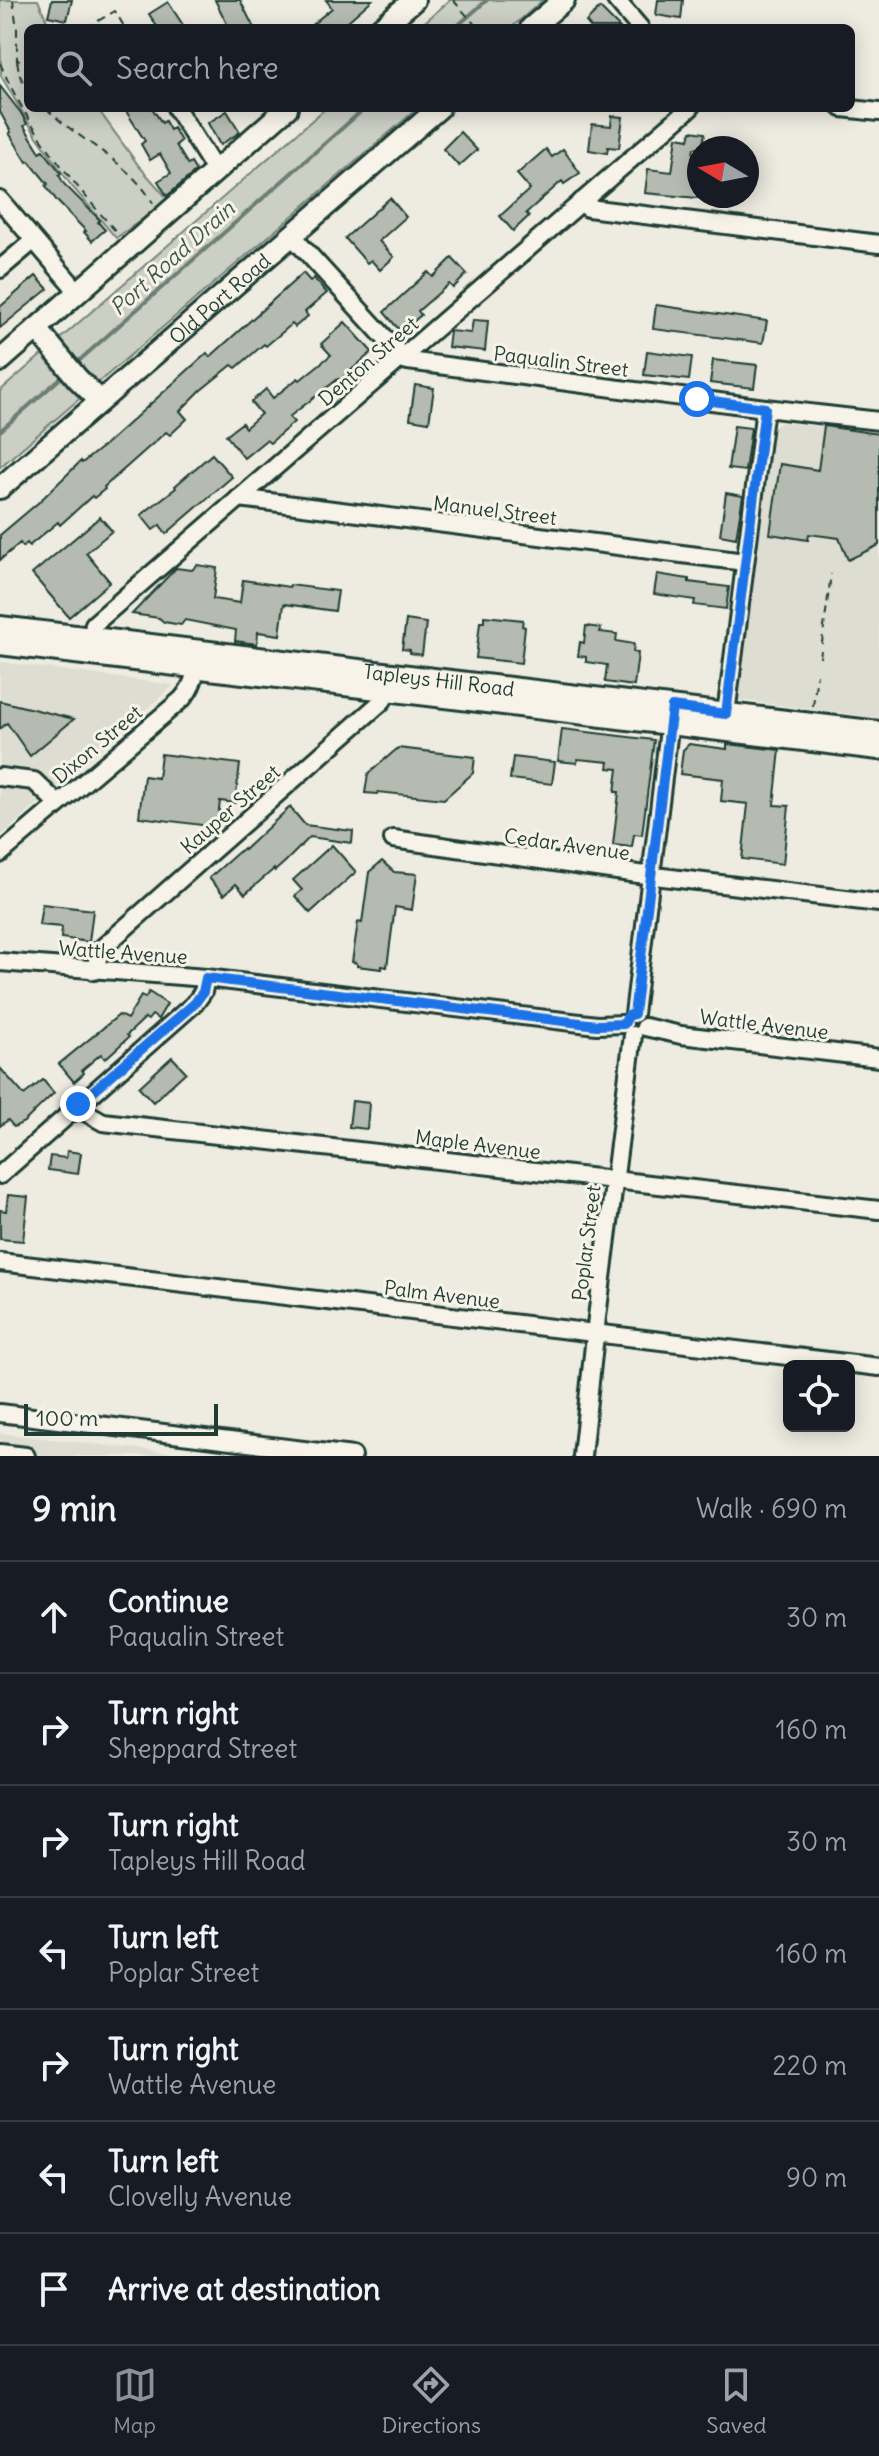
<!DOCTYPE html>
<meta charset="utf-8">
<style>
body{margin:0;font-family:Delius,sans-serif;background:#242831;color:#f1f3f6}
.controls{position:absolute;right:24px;bottom:24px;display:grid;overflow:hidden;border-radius:12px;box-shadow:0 4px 20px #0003}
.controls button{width:72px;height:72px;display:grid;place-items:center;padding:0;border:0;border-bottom:2px solid #363941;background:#171b24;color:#f1f3f6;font:40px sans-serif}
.compass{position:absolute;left:687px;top:136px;width:72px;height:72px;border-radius:50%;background:#171b24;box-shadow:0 4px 20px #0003;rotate:280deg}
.scale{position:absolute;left:24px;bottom:20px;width:194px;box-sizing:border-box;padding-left:8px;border:4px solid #1f3d34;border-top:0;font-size:22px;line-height:28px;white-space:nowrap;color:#1f3d34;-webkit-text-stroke:6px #f7f3e8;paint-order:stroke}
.stop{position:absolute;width:24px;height:24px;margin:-18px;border:6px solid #1a73e8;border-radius:50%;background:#fff}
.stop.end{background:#1a73e8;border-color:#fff;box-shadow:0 2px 8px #0008}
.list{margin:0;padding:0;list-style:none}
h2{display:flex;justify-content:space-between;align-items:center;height:104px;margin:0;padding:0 32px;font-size:34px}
h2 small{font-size:26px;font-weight:400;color:#9ea1a6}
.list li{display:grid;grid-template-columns:52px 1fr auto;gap:24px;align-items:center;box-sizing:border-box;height:112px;padding:0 32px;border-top:2px solid #363941}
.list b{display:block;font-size:30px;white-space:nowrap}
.list p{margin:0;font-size:26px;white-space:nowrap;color:#9ea1a6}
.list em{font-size:26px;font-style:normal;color:#9ea1a6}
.icon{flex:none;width:44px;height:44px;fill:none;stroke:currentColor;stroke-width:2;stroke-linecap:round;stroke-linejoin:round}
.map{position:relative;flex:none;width:879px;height:1456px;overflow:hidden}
.search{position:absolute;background:#171b24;box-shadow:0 4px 20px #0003;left:24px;right:24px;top:24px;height:88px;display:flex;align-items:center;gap:20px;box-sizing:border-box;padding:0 28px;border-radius:12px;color:#9ea1a6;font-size:30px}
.sheet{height:888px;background:#171b24}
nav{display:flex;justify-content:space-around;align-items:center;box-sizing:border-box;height:112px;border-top:2px solid #363941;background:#171b24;font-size:22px;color:#9ea1a6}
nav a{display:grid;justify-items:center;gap:4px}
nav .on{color:#8c9099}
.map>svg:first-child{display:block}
.built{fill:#ddddd2}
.green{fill:#cccfc4;stroke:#76867c;stroke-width:2}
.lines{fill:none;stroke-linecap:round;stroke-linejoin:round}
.stream{stroke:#6c7e74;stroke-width:4}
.building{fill:#b5bbb0;stroke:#1f3d34;stroke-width:2}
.minor-casing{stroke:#1f3d34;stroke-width:22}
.major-casing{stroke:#1f3d34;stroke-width:26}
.path{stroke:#1f3d34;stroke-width:2;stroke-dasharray:8 6;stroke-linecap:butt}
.minor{stroke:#f7f3e8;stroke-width:16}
.major{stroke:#f7f3e8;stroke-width:20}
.route{stroke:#1a73e8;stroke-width:10}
.labels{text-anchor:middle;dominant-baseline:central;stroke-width:6;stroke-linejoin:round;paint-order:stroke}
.street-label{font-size:20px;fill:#1f3d34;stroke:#f7f3e8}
.water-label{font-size:22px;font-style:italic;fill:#3f584f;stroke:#f7f3e8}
</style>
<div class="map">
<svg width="879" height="1456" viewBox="0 0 879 1456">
<rect width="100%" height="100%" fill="#eeece1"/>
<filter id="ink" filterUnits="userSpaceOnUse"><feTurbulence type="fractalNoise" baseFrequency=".0125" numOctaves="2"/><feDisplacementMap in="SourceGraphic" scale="16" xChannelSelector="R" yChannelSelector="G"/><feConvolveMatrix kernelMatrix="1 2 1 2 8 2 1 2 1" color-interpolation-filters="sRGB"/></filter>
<g filter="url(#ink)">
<g class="built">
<path d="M782 422 879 434V718L739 700 774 427Z"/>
<path d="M0 662 174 685 0 837Z"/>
<path d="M0 1433 198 1456H0Z"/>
</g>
<g class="green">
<path d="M0 0H38L50 28H28V108H97L139 166 169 200 116 238 70 184 34 132 1 76Z"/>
<path d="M450 0H543L511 28H418Z"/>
<path d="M326 108H418L0 467V391Z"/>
</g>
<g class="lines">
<g class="stream">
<path d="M455 28 487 0"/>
<path d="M73 366 365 108"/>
<path d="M0 431 64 375"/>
</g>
</g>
<g class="building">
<path d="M52 0H72L67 20 48 16Z"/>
<path d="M215 0H240L254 28H229Z"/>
<path d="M326 0H372L340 28H308L332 8Z"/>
<path d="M658 0H683L681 19 656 15Z"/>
<path d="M168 2 185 28H158L149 14Z"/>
<path d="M600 8 620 28H591L586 22Z"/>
<path d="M0 86 21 113 27 124 24 126 40 152 43 150 61 173 59 175 64 184 100 220 98 222 105 230 92 241 84 232 86 231 57 201 46 186 48 184 29 161 27 162 9 133 11 132 0 112Z"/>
<path d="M124 108H152L162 123 165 121 170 130 173 128 181 141 176 145 188 165 191 163 196 171 167 196 158 181 171 173 160 154 150 160 141 144 145 141Z"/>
<path d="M227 111 240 132 220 145 208 123Z"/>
<path d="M612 116 623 117 619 148 608 147 607 153 589 150 592 124 611 126Z"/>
<path d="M691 131 705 133 702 148H694L690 173 699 174 697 198 645 193 648 169 672 172 677 137 689 139Z"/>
<path d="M460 132 477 150 459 166 443 149Z"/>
<path d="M546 149 552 157 563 149 580 173 564 184 562 181 526 213 529 216 513 231 500 216 530 189 517 174Z"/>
<path d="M390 198 406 217 379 241 394 257 380 270 371 260 367 263 345 238Z"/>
<path d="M452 258 467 274 453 288 449 284 418 311 421 315 401 332 384 312 428 272 433 277Z"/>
<path d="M303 273 310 281 314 278 327 293 305 312 308 316 295 327 292 324 266 346 264 344 236 368 232 365 201 390 180 411 187 419 170 435 166 432 104 487 105 489 94 498 92 496 60 525 58 522 29 546 27 543 23 547 20 543 0 560V535L39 502 81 461 82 463 106 444 207 353 210 357Z"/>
<path d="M36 276 48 289 0 328V307Z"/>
<path d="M656 305 767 321 763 343 653 329Z"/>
<path d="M473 320 488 321 485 351 448 347 450 331 471 333Z"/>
<path d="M345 322 372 352 340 380 338 379 289 417 294 422 270 443 266 440 244 458 226 435 242 423 245 428 261 414 251 402 266 389 273 398 298 378 300 380 331 355 321 344Z"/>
<path d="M647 351 692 357 689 380 644 375Z"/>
<path d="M713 360 757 365 754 388 710 383Z"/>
<path d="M415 385 434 388 429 422 410 419Z"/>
<path d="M734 426 751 428 745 471 728 469Z"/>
<path d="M824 426 879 434V545L848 560 839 538 809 534 808 540 770 534 780 464 818 470Z"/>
<path d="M212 454 232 477 166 534 160 525 153 530 141 515 176 488 175 486Z"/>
<path d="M726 493 743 496 736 538 720 535Z"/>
<path d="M100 517 112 531 86 553 110 582 69 617 32 574Z"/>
<path d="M197 565 217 568 213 599 240 603 243 580 289 587 290 585 338 591 335 611 284 604 280 635 258 632 257 644 235 641 236 630 185 620 181 625 164 622 159 618 132 614 176 568 192 570Z"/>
<path d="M657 574 689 579V582L729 587 726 609 694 605 695 600 654 594Z"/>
<path d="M484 616 523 620 522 626 525 627 521 663 476 658 480 622H484Z"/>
<path d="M406 620 426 623 422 655 410 653V650L402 649Z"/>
<path d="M586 626 601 628 600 632 617 634 616 641 634 644 633 652 638 653 634 686 605 682 607 665 586 662V657L578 656 580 642 584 643Z"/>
<path d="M0 701 74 719 30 756 7 723 0 729Z"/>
<path d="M562 729 654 740 642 835 634 834 632 847 613 845 619 792H615L618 769 608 768 609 762 578 759 577 763 558 761Z"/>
<path d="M689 744 727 749V744L780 750 774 805 789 806 783 864 742 859 748 804 721 801 723 779 680 774 683 750Z"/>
<path d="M398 748 475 757 473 773 444 799 378 792V794L365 793 368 774Z"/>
<path d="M161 754 240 764 235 803 220 801 217 827 139 817 144 776 158 778Z"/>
<path d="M513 757 555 762 552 784 510 779Z"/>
<path d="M290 807 305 825 353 831 352 843 310 837 285 862 275 871 274 869 245 894 236 884 224 895 209 878 243 848 244 850Z"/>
<path d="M332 845 356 872 310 913 295 896 302 890 293 880Z"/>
<path d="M382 861 394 872 417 874 412 910 395 907 387 967 382 966V969L357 966V963L352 962 358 922 362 923 369 872Z"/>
<path d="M42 904 93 910 89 942 61 938 62 927 39 925Z"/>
<path d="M149 992 167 1004 158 1019 152 1015 148 1020 145 1018 127 1035 129 1037 105 1059 101 1054 82 1070 84 1073 74 1082 59 1064 119 1015 127 1019 141 996 145 998Z"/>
<path d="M172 1057 186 1072 153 1102 139 1087Z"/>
<path d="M0 1068 24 1095 43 1080 54 1093 24 1122 14 1127 8 1120 0 1126Z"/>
<path d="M352 1101 369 1103 367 1129 349 1127Z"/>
<path d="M67 1151 81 1153 78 1174 48 1170 50 1156 66 1158Z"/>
<path d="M8 1195 28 1197 23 1241 0 1239V1210L6 1211Z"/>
</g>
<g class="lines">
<defs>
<g id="minor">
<path d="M616 0 640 28"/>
<path d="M176 108 215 170"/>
<path d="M842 108 879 112"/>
<path d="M0 200 79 293"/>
<path d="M582 201 588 208 879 244"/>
<path d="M292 236 397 351 400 359 408 361 765 408 879 421"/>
<path d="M0 269 33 241"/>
<path d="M239 498 745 562"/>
<path d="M90 649 94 624 690 108"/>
<path d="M726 714 765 408"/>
<path d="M0 777 34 781 57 803"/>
<path d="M393 839 638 874 879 903"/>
<path d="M0 854 182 699C194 686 195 674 198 657"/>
<path d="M0 962 206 978 597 1025 624 1024"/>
<path d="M94 971 101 949 380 703 383 700 387 679"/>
<path d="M634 1014 671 713"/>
<path d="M645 1027 681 1035 879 1058"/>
<path d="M78 1104 87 1113 103 1122 879 1210"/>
<path d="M0 1175 195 1003 203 992 206 978"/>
<path d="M0 1262 879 1367"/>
<path d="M0 1413 353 1456"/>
<path d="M0 1453 26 1456"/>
<path d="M582 1456 597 1317 633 1035"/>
</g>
<g id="major">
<path d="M381 28 414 0"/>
<path d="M531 28 564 0"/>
<path d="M37 329 77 378 100 401"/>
<path d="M0 361 287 108"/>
<path id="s1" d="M0 488 439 108"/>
<path id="s2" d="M0 627 879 732"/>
<path d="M0 644 879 749"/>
</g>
</defs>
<use href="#minor" class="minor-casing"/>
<use href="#major" class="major-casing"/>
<g class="path">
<path d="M13 0 17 29V61L28 56"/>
<path d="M453 0 478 28"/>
<path d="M86 28 115 11 125 28"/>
<path d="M17 61 20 76 28 89"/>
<path d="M0 63C27 128 73 183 119 235"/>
<path d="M46 108C80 142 128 160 153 203"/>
<path d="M820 658 831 574"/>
<path d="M813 706 817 674"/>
</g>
<use href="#minor" class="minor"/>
<use href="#major" class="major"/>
</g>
</g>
<g class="lines" filter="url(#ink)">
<path class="route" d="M78 1104 195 1003 203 992 206 978 597 1025 624 1024 628 1016 634 1014 672 707 726 714 765 408 697 399"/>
</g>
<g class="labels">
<g class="street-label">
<text stroke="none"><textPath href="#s1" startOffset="290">Old Port Road</textPath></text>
<text transform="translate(368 361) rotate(-41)">Denton Street</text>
<text transform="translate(561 361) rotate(7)">Paqualin Street</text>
<text transform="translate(495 510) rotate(7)">Manuel Street</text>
<text stroke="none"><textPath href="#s2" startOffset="442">Tapleys Hill Road</textPath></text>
<text transform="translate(97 744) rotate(-40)">Dixon Street</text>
<text transform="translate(230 809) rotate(-41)">Kauper Street</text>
<text transform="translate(567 844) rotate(8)">Cedar Avenue</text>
<text transform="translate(123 952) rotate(4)">Wattle Avenue</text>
<text transform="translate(764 1024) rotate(7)">Wattle Avenue</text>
<text transform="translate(478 1144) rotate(7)">Maple Avenue</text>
<text transform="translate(586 1243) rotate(-83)">Poplar Street</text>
<text transform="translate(442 1294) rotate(7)">Palm Avenue</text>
</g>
<g class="water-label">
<text transform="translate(172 258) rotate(-42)">Port Road Drain</text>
</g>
</g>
</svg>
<div class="controls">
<button><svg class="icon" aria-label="locate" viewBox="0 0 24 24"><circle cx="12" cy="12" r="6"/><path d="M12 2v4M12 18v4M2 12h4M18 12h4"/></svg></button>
</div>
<svg class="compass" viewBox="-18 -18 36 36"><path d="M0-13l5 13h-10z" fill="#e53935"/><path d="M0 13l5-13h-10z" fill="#9ea1a6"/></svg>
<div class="scale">100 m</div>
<div class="stop" style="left:697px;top:399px"></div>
<div class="stop end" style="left:78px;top:1104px"></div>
<div class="search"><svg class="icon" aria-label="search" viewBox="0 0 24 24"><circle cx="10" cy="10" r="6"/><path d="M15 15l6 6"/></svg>Search here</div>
</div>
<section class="sheet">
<h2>9 min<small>Walk · 690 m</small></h2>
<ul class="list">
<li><svg class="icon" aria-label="ahead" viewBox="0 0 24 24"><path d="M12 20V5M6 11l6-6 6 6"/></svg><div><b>Continue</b><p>Paqualin Street</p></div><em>30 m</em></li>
<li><svg class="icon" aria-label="right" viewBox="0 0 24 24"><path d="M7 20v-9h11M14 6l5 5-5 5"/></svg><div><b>Turn right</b><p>Sheppard Street</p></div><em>160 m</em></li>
<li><svg class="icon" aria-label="right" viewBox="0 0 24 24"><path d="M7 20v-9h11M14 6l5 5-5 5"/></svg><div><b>Turn right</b><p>Tapleys Hill Road</p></div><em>30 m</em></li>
<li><svg class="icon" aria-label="left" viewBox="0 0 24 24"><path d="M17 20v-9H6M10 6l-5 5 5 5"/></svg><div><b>Turn left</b><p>Poplar Street</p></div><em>160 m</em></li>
<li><svg class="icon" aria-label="right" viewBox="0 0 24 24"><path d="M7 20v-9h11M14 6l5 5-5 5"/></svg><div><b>Turn right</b><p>Wattle Avenue</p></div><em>220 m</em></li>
<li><svg class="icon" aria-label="left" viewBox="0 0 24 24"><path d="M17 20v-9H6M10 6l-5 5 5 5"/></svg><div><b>Turn left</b><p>Clovelly Avenue</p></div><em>90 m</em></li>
<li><svg class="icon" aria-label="arrive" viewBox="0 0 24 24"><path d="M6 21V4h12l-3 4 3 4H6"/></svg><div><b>Arrive at destination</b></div></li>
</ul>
</section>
<nav>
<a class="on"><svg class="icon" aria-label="map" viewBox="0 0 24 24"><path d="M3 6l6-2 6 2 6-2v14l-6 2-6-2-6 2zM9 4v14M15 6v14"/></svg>Map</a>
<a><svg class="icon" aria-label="directions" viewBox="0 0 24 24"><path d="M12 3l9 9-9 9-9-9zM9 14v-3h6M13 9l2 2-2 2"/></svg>Directions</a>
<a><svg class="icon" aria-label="saved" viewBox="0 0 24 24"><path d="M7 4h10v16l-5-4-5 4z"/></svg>Saved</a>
</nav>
